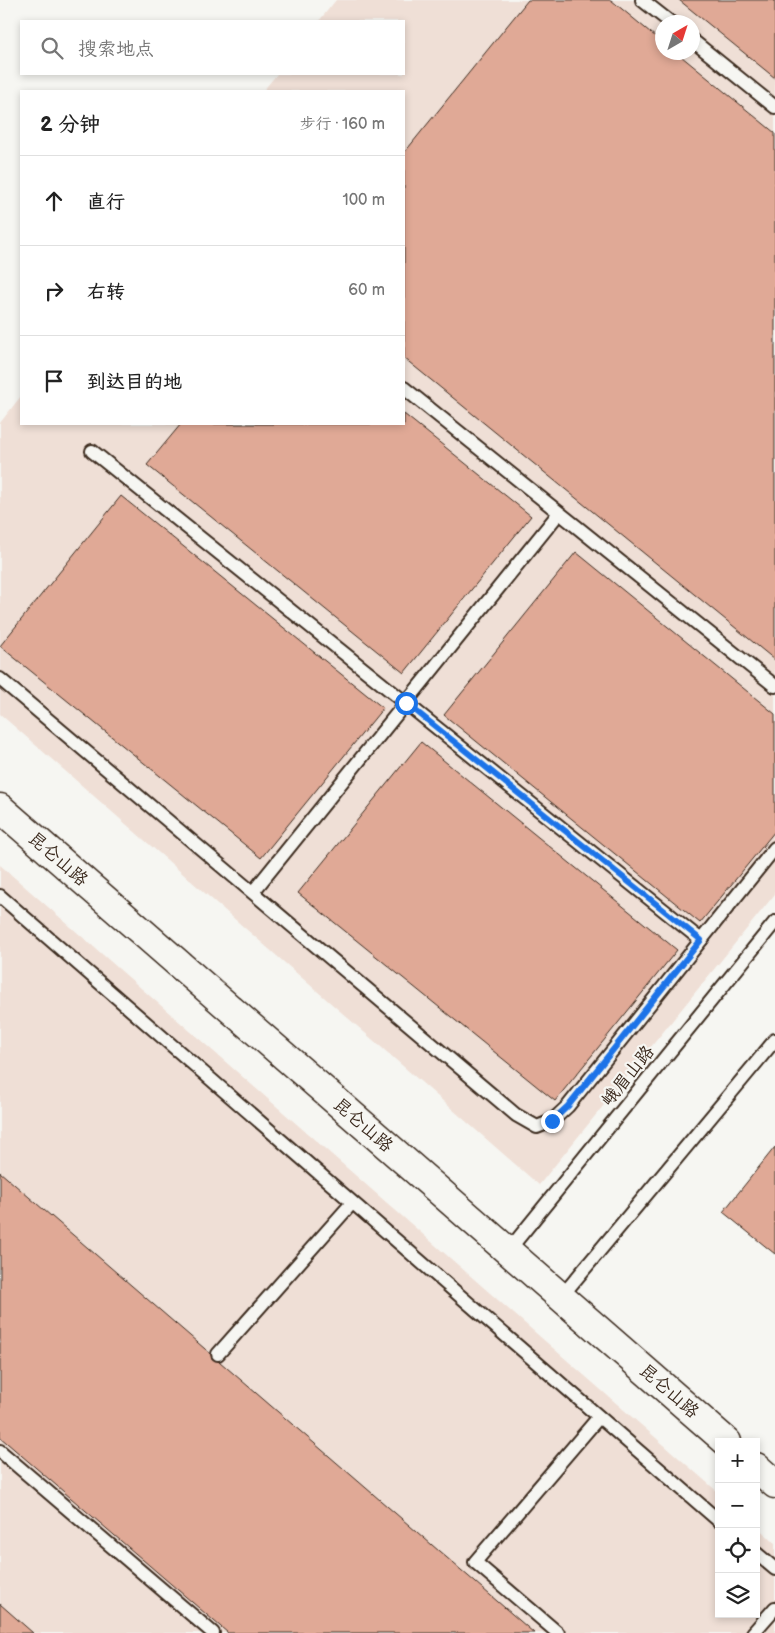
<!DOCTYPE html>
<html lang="zh">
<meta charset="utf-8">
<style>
body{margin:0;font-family:"Balsamiq Sans","LXGW WenKai TC",sans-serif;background:#f2f2f2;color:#222}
.controls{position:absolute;right:15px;bottom:15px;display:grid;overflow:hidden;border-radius:0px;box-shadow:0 2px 8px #0003}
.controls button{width:45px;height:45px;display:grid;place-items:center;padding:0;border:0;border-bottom:1px solid #e0e0e0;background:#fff;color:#222;font:25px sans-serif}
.compass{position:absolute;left:655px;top:15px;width:45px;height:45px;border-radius:50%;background:#fff;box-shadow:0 2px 8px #0003;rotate:39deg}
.stop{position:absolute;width:15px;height:15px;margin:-11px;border:4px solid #1a73e8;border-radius:50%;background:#fff}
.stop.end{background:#1a73e8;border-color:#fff;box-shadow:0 1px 5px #0008}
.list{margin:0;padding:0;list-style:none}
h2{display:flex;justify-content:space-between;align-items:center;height:65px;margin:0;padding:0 20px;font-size:21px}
h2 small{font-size:16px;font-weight:400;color:#767676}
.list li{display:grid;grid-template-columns:32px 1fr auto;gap:15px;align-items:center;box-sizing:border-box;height:90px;padding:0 20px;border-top:1px solid #e0e0e0}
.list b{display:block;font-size:19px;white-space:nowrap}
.list em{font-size:16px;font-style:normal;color:#767676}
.icon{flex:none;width:28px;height:28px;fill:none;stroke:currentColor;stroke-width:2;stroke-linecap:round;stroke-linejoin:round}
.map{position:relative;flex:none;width:775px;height:1633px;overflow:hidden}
.search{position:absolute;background:#fff;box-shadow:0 2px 8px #0003;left:20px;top:20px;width:385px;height:55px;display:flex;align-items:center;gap:12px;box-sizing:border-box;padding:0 18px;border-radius:0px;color:#767676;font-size:19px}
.panel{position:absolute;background:#fff;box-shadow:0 2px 8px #0003;left:20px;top:90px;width:385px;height:335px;border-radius:0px}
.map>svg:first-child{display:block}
.built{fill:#efdfd6;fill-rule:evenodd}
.building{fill:#e0a996;stroke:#3b2a1e}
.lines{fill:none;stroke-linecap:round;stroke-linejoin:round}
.service-casing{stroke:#3b2a1e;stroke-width:16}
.tertiary-casing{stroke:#3b2a1e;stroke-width:31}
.service{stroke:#f6f6f2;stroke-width:12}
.tertiary{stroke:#f6f6f2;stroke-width:28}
.route{stroke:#1a73e8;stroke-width:6}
.labels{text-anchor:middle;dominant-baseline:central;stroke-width:4.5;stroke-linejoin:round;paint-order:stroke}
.street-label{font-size:18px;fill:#3b2a1e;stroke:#f6f6f2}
</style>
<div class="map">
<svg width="775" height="1633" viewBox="0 0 775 1633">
<rect width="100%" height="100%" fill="#f6f6f2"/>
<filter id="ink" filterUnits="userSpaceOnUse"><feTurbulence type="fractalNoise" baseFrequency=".02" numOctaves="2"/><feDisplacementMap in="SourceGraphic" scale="10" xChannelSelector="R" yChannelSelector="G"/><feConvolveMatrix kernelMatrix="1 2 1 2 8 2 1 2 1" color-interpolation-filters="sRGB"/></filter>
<g filter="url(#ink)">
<g class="built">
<path d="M336 0H775V894L539 1185 0 714V423L21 396V424H404V91H263L277 74H404V21H319ZM662 22H692V52H662Z"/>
<path d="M0 865 719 1493V1614H756V1526L775 1543V1633H0Z"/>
</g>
<g class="building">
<path d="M528 0H611L662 42V52H676L775 133V660L404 358V153Z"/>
<path d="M679 0H775V78Z"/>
<path d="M404 414 531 516 404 673 147 465 181 424H404Z"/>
<path d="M121 496 383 708 261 858 0 646Z"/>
<path d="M576 552 775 714V831L700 923 444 715Z"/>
<path d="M421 742 677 950 555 1101 298 893Z"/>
<path d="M775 1147V1254L723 1212Z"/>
<path d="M0 1172 534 1633H228L0 1437Z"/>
<path d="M0 1604 33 1633H0Z"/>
</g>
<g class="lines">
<defs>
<g id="service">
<path d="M642 0 670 22"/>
<path d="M692 40 775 107"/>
<path d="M404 388 775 686"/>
<path d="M92 451 701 940"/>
<path d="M0 679 516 1115 537 1127 552 1121 568 1106 775 848"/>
<path d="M253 892 559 513"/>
<path d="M0 896 719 1521"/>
<path d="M508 1251 775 922"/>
<path d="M561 1297 775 1040"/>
<path d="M218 1354 352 1203"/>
<path d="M0 1451 213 1633"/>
<path d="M756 1553 775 1569"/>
<path d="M558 1633 475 1562 599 1417"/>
<path d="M753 1633 775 1608"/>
</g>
<g id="tertiary">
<path d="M0 808 727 1442"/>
<path d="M756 1467 775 1484"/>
</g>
</defs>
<use href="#service" class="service-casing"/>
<use href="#tertiary" class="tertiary-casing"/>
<use href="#service" class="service"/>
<use href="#tertiary" class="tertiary"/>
</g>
</g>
<g class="lines" filter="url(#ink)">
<path class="route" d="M406 703 701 940 568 1106 552 1121"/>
</g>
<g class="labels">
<g class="street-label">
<text transform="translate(58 859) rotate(41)">昆仑山路</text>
<text transform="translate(628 1076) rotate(-51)">峨眉山路</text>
<text transform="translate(363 1125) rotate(41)">昆仑山路</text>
<text transform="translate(669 1391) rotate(41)">昆仑山路</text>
</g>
</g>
</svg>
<div class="controls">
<button>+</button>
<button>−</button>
<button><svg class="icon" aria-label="locate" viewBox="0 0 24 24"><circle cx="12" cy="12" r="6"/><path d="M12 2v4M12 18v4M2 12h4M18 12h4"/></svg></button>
<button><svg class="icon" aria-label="layers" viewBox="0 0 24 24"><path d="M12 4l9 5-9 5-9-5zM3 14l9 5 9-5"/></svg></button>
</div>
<svg class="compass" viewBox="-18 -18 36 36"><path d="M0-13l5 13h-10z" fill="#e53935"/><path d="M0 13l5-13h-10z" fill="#767676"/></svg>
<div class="stop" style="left:406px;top:703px"></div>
<div class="stop end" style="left:552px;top:1121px"></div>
<div class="search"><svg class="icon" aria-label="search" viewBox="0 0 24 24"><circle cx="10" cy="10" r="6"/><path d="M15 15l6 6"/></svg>搜索地点</div>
<section class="panel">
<h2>2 分钟<small>步行 · 160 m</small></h2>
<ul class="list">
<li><svg class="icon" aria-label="ahead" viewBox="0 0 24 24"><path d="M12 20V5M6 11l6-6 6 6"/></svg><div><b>直行</b></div><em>100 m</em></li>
<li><svg class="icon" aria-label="right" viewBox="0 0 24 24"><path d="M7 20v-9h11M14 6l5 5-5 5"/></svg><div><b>右转</b></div><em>60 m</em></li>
<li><svg class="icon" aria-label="arrive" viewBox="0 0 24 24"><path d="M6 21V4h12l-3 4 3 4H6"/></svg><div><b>到达目的地</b></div></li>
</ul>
</section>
</div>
